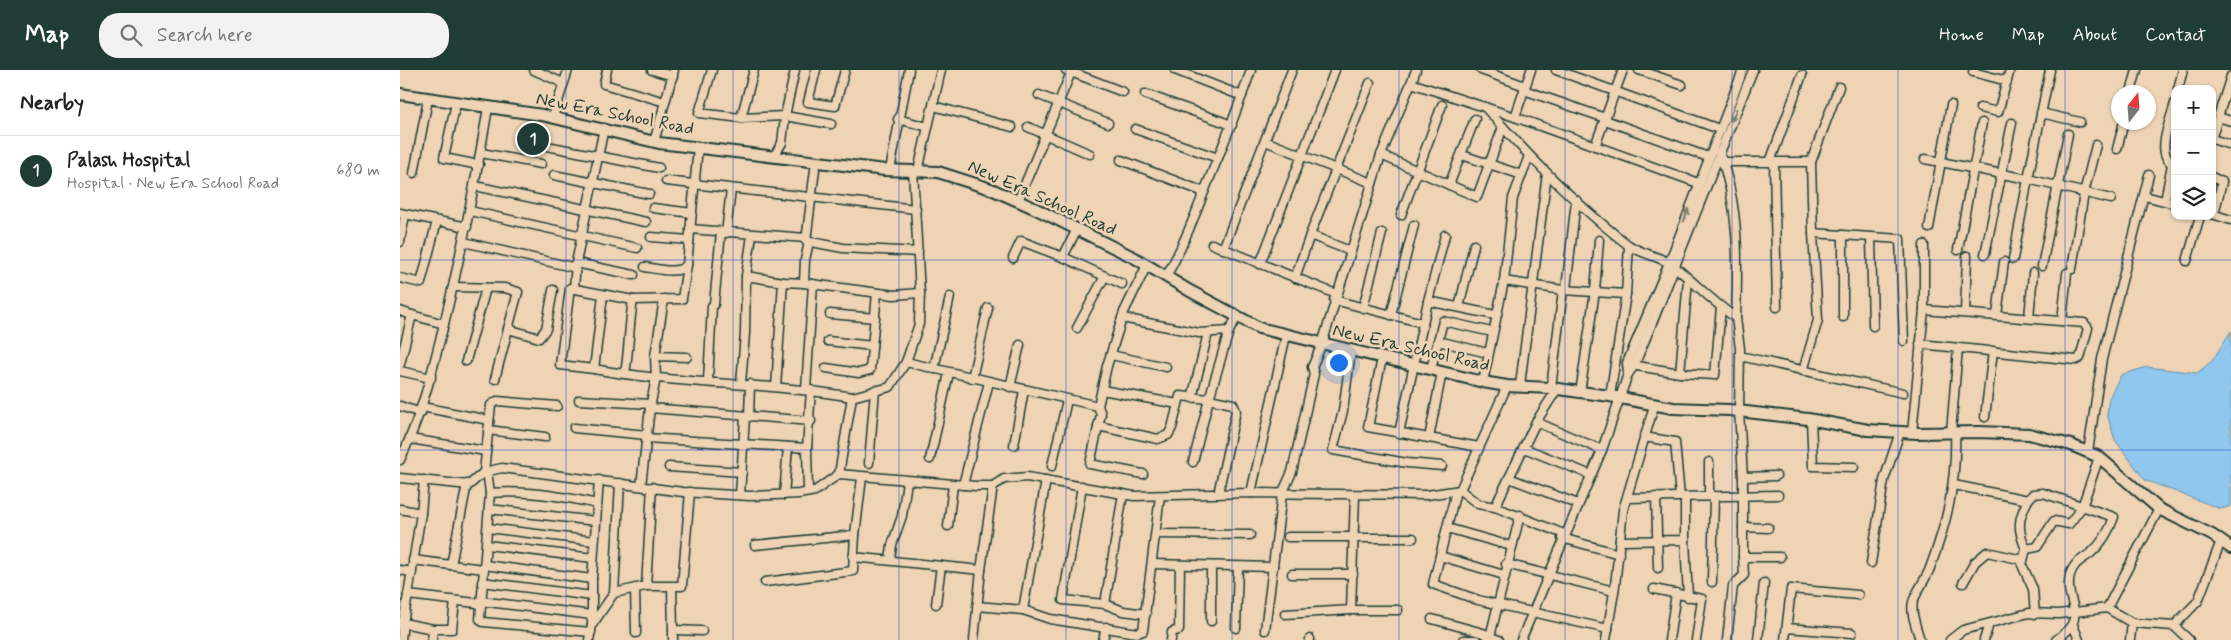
<!DOCTYPE html>
<meta charset="utf-8">
<style>
body{margin:0;font-family:Mynerve,sans-serif;background:#f2f2f2;color:#222}
.controls{position:absolute;right:15px;top:15px;display:grid;overflow:hidden;border-radius:10px;box-shadow:0 1px 4px #0004}
.controls button{width:45px;height:45px;display:grid;place-items:center;padding:0;border:0;border-bottom:1px solid #e0e0e0;background:#fff;color:#222;font:25px sans-serif}
.compass{position:absolute;left:1711px;top:15px;width:45px;height:45px;border-radius:50%;background:#fff;box-shadow:0 1px 4px #0004;rotate:17deg}
.you{position:absolute;left:938px;top:292px;width:18px;height:18px;margin:-12px;border:4px solid #fff;border-radius:50%;background:#1a73e8;box-shadow:0 0 0 8px #1a73e833}
.badge{display:grid;place-items:center;width:32px;height:32px;border-radius:50%;background:#1f3d34;color:#fff;font-size:16px;font-weight:700}
.pin{position:absolute;translate:-50% -50%;border:2px solid #fff;box-shadow:0 1px 5px #0006}
.list{margin:0;padding:0;list-style:none}
h2{display:flex;justify-content:space-between;align-items:center;height:65px;margin:0;padding:0 20px;font-size:21px}
h2 small{font-size:16px;font-weight:400;color:#767676}
.list li{display:grid;grid-template-columns:32px 1fr auto;gap:15px;align-items:center;box-sizing:border-box;height:70px;padding:0 20px;border-top:1px solid #e0e0e0}
.list b{display:block;font-size:19px;white-space:nowrap}
.list p{margin:0;font-size:16px;white-space:nowrap;color:#767676}
.list em{font-size:16px;font-style:normal;color:#767676}
.icon{flex:none;width:28px;height:28px;fill:none;stroke:currentColor;stroke-width:2;stroke-linecap:round;stroke-linejoin:round}
.map{position:relative;flex:none;width:1831px;height:570px;overflow:hidden}
header{display:flex;align-items:center;gap:30px;box-sizing:border-box;height:70px;padding:0 25px;background:#1f3d34;color:#fff}
header strong{font-size:24px}
nav{display:flex;gap:28px;margin-inline-start:auto;font-size:18px}
.search{width:350px;height:45px;background:#f2f2f2;display:flex;align-items:center;gap:12px;box-sizing:border-box;padding:0 18px;border-radius:20px;color:#767676;font-size:19px}
main{display:flex}
aside{flex:1;background:#fff}
.map>svg:first-child{display:block}
.water{fill:#90c7ef;stroke:#6390a4}
.lines{fill:none;stroke-linecap:round;stroke-linejoin:round}
.minor-casing{stroke:#1f3d34;stroke-width:11}
.tertiary-casing{stroke:#1f3d34;stroke-width:14}
.minor{stroke:#eed3b5;stroke-width:8}
.tertiary{stroke:#eed3b5;stroke-width:10}
.oneway{fill:#7c806e}
.grid{fill:none;stroke:#1d4ed8;stroke-width:1;stroke-opacity:0.55}
.labels{text-anchor:middle;dominant-baseline:central;stroke-width:5;stroke-linejoin:round;paint-order:stroke}
.street-label{font-size:18px;fill:#1f3d34;stroke:#eed3b5}
</style>
<header>
<strong>Map</strong>
<div class="search"><svg class="icon" aria-label="search" viewBox="0 0 24 24"><circle cx="10" cy="10" r="6"/><path d="M15 15l6 6"/></svg>Search here</div>
<nav><a>Home</a><a>Map</a><a>About</a><a>Contact</a></nav>
</header>
<main>
<aside>
<h2>Nearby<small></small></h2>
<ul class="list">
<li><span class="badge">1</span><div><b>Palash Hospital</b><p>Hospital · New Era School Road</p></div><em>680 m</em></li>
</ul>
</aside>
<div class="map">
<svg width="1831" height="570" viewBox="0 0 1831 570">
<rect width="100%" height="100%" fill="#eed3b5"/>
<filter id="ink" filterUnits="userSpaceOnUse"><feTurbulence type="fractalNoise" baseFrequency=".02" numOctaves="2"/><feDisplacementMap in="SourceGraphic" scale="10" xChannelSelector="R" yChannelSelector="G"/><feConvolveMatrix kernelMatrix="1 2 1 2 8 2 1 2 1" color-interpolation-filters="sRGB"/></filter>
<g filter="url(#ink)">
<path class="water" d="M1831 261V436L1821 439 1745 410 1715 370 1707 344 1709 328 1721 305 1747 297 1797 303 1812 291Z"/>
<g class="lines">
<defs>
<g id="minor">
<path d="M134 0 163 13"/>
<path d="M207 0 204 14 265 32"/>
<path d="M252 0 273 6"/>
<path d="M312 0 299 43 341 48 385 46 431 54"/>
<path d="M416 0 408 32 435 36 445 0"/>
<path d="M666 0 723 22"/>
<path d="M775 0 842 26"/>
<path d="M1016 0 1011 13 1115 47"/>
<path d="M1081 0 1125 16"/>
<path d="M1131 0 1115 47 1298 113"/>
<path d="M1156 0 1319 59"/>
<path d="M1239 0 1282 15"/>
<path d="M1573 2 1607 11"/>
<path d="M1011 13 981 85 1077 127 1103 57"/>
<path d="M1778 19 1783 0"/>
<path d="M1124 20 1205 48"/>
<path d="M1731 22 1737 0"/>
<path d="M745 24 832 55"/>
<path d="M639 25 708 53"/>
<path d="M56 33 44 88 79 95"/>
<path d="M1775 33C1771 50 1753 86 1775 95"/>
<path d="M533 36 612 57"/>
<path d="M1085 37C1129 87 1175 134 1227 174 1242 185 1262 186 1275 197 1296 214 1314 233 1336 248L1340 279 1339 341 1343 407 1376 406"/>
<path d="M1580 38 1598 42 1610 0"/>
<path d="M1641 43 1680 52"/>
<path d="M153 47 168 0"/>
<path d="M1818 47 1831 51"/>
<path d="M341 48 354 0"/>
<path d="M498 49 528 57"/>
<path d="M1205 50 1308 87"/>
<path d="M628 57 690 84"/>
<path d="M735 59 818 88"/>
<path d="M1812 66 1831 6"/>
<path d="M1812 69 1831 75"/>
<path d="M865 71 972 113"/>
<path d="M254 72 274 0"/>
<path d="M147 76 259 98"/>
<path d="M1195 76 1223 0"/>
<path d="M1717 79 1724 52"/>
<path d="M1319 82C1340 136 1338 191 1336 248"/>
<path d="M81 83 141 94"/>
<path d="M1062 85 1122 105"/>
<path d="M374 86 382 73 385 46 395 0"/>
<path d="M1525 89 1628 109 1650 0"/>
<path d="M721 90 804 122"/>
<path d="M416 91 406 171 443 178 518 182"/>
<path d="M1323 92H1411L1439 17"/>
<path d="M1370 92 1402 5"/>
<path d="M1374 92 1377 237"/>
<path d="M1411 92 1413 163 1500 169 1504 271"/>
<path d="M490 100 509 0"/>
<path d="M518 101 541 0"/>
<path d="M14 103 28 29"/>
<path d="M154 105 249 124"/>
<path d="M1812 107 1822 112 1814 144"/>
<path d="M266 111 516 139"/>
<path d="M1049 115 1075 49"/>
<path d="M75 116 246 152"/>
<path d="M1745 126 1775 134"/>
<path d="M618 131 672 0"/>
<path d="M1765 131 1772 94"/>
<path d="M253 138 292 143"/>
<path d="M70 141 237 178"/>
<path d="M0 143 67 157"/>
<path d="M1812 144 1831 150"/>
<path d="M1001 145 1042 35"/>
<path d="M1529 158 1551 35"/>
<path d="M290 159 406 168"/>
<path d="M326 163 331 119"/>
<path d="M1443 165V247"/>
<path d="M251 167 289 170"/>
<path d="M1471 167 1473 256"/>
<path d="M0 172 5 145"/>
<path d="M64 172 172 197 176 193 204 58"/>
<path d="M409 172 405 190 404 213 494 225 520 223"/>
<path d="M812 174 936 224"/>
<path d="M823 179 892 0"/>
<path d="M1558 180 1582 53"/>
<path d="M950 181 910 165 970 13"/>
<path d="M1585 184 1612 53"/>
<path d="M663 187 722 214"/>
<path d="M613 188 621 171 663 187 677 159"/>
<path d="M1613 189 1628 109 1711 129"/>
<path d="M1787 191 1800 146"/>
<path d="M860 194 935 0"/>
<path d="M1642 196 1668 64"/>
<path d="M245 197C258 199 278 205 287 195L298 77"/>
<path d="M1672 199 1684 123 1696 75"/>
<path d="M767 205C782 178 793 151 804 122 821 81 837 41 851 0"/>
<path d="M346 206 352 165"/>
<path d="M0 208 21 213 37 151"/>
<path d="M895 208 910 165"/>
<path d="M1104 211 1113 128 1129 86"/>
<path d="M53 217 105 218 118 222 108 259 139 268 146 259 153 220"/>
<path d="M174 218 176 193 234 205"/>
<path d="M1166 219 1176 130"/>
<path d="M203 225 194 299 160 295 170 218 233 230 282 229 287 195"/>
<path d="M934 230 1023 253"/>
<path d="M1028 231 1045 165"/>
<path d="M1059 237 1074 175"/>
<path d="M963 238 982 163"/>
<path d="M0 241 12 245"/>
<path d="M1565 243 1567 186"/>
<path d="M430 244 475 248"/>
<path d="M991 245 1014 155"/>
<path d="M1597 245 1604 192"/>
<path d="M722 248 799 263 829 261 837 247"/>
<path d="M1629 248 1633 203"/>
<path d="M1662 251 1667 203"/>
<path d="M677 258 705 206"/>
<path d="M428 271 472 276"/>
<path d="M1038 271 1088 283"/>
<path d="M1520 274 1676 290 1680 288 1688 258 1684 253 1524 240"/>
<path d="M951 281 943 341 933 380 1007 393 1042 396"/>
<path d="M711 285 766 297"/>
<path d="M255 286 264 229"/>
<path d="M1340 286 1503 323"/>
<path d="M982 288 968 357 1079 377"/>
<path d="M66 291 86 218"/>
<path d="M506 292 698 336 707 296 724 242 747 195"/>
<path d="M0 294 12 245 44 254"/>
<path d="M1231 295 1280 303 1315 305 1321 237"/>
<path d="M426 298 459 303 470 300 477 223"/>
<path d="M194 299C279 315 367 312 452 327"/>
<path d="M534 299 550 227"/>
<path d="M1031 299 1043 251 1092 262"/>
<path d="M0 301 31 308"/>
<path d="M1403 301 1418 250 1413 163"/>
<path d="M1280 303 1288 209"/>
<path d="M225 304C229 280 229 255 233 230"/>
<path d="M1228 304 1227 293 1269 193 1343 0"/>
<path d="M572 308 588 238"/>
<path d="M95 309 108 259"/>
<path d="M308 311 312 236 314 234 321 162"/>
<path d="M1083 312 1104 211 1163 220 1226 224"/>
<path d="M341 314 345 263 346 206 383 212"/>
<path d="M1120 315 1147 103"/>
<path d="M376 317 383 212 404 213"/>
<path d="M610 317 620 275"/>
<path d="M1151 318 1163 220"/>
<path d="M406 319 413 214"/>
<path d="M702 320 778 334"/>
<path d="M1180 323 1195 221 1199 170"/>
<path d="M1210 326 1226 224 1229 176"/>
<path d="M792 328 808 263"/>
<path d="M179 330 250 334"/>
<path d="M0 336 21 343"/>
<path d="M698 336 701 344 690 394 743 404"/>
<path d="M22 337 89 350"/>
<path d="M250 338 256 308 255 286 287 287"/>
<path d="M349 347 350 314"/>
<path d="M1585 347 1593 281"/>
<path d="M1411 350 1413 396 1454 397"/>
<path d="M1136 352 1202 380"/>
<path d="M698 356 758 369 768 365 772 358 780 326 809 329 829 261"/>
<path d="M174 358 247 365"/>
<path d="M88 360 145 367"/>
<path d="M1551 362 1558 278"/>
<path d="M999 363 1028 231 1095 245"/>
<path d="M1512 363 1524 240V175"/>
<path d="M1244 367 1275 372 1280 427"/>
<path d="M246 368 407 378"/>
<path d="M1029 368 1042 302"/>
<path d="M10 369 86 381"/>
<path d="M614 375 624 320"/>
<path d="M1124 378 1191 405"/>
<path d="M1688 382 1702 289 1749 105"/>
<path d="M530 389 549 303"/>
<path d="M0 390C22 345 33 298 45 250 62 180 76 109 88 38"/>
<path d="M793 392 809 329 833 334 836 341 818 424"/>
<path d="M1309 392V426"/>
<path d="M469 393 475 320"/>
<path d="M652 396 667 330"/>
<path d="M269 397 342 402"/>
<path d="M87 401 90 423 80 549 83 552 191 562"/>
<path d="M84 402 91 335 97 331 157 336"/>
<path d="M439 404 576 416H593L604 409 627 407 734 426 851 423 1027 425 1060 420 1107 316"/>
<path d="M1343 407V487H1380"/>
<path d="M0 408 69 415 84 402 102 398 283 422 350 426 399 424 415 421 439 404 452 327 490 317 506 292 519 254 520 223 513 101"/>
<path d="M1109 408 1178 434"/>
<path d="M67 414 51 495 84 499"/>
<path d="M563 415 589 312"/>
<path d="M1554 415 1628 430C1618 449 1617 459 1626 479L1622 495 1633 519 1635 544"/>
<path d="M241 416 250 338 411 351"/>
<path d="M682 416 663 530 705 534 723 541 746 544"/>
<path d="M1060 420 1078 434 1095 437 1136 352 1157 319"/>
<path d="M1056 421 1033 514 1078 530 1208 559"/>
<path d="M408 422 407 378 411 320"/>
<path d="M90 423C125 420 163 426 197 434"/>
<path d="M851 423 886 265"/>
<path d="M340 425 345 347"/>
<path d="M384 425 388 377"/>
<path d="M1256 427 1258 498"/>
<path d="M1227 428 1378 425"/>
<path d="M1628 430 1633 424 1643 423 1714 447C1710 460 1701 474 1691 483 1682 490 1674 492 1670 505 1663 534 1692 545 1656 570"/>
<path d="M1095 437 1164 464"/>
<path d="M0 439 21 443"/>
<path d="M89 439 196 451"/>
<path d="M548 456 553 415"/>
<path d="M1343 457 1368 458"/>
<path d="M88 458 194 471"/>
<path d="M1047 458 1111 476"/>
<path d="M757 464 850 465"/>
<path d="M888 467H955"/>
<path d="M955 468H1013"/>
<path d="M1162 468 1219 484"/>
<path d="M1285 470 1288 527"/>
<path d="M1220 471 1285 470V427"/>
<path d="M87 475 193 488"/>
<path d="M355 475 455 465 462 407"/>
<path d="M1626 479 1637 477 1654 451 1669 454 1682 437 1699 387"/>
<path d="M1040 486 1104 505"/>
<path d="M453 487 581 500 593 416"/>
<path d="M13 490 51 495"/>
<path d="M490 490 492 475 502 446 507 411"/>
<path d="M1471 493 1484 410 1500 362"/>
<path d="M753 494 873 497"/>
<path d="M1106 494 1214 521"/>
<path d="M84 495 192 509"/>
<path d="M0 500 12 502"/>
<path d="M892 504H953"/>
<path d="M82 512 192 526"/>
<path d="M365 512 453 501 455 465"/>
<path d="M1312 512 1314 426"/>
<path d="M1563 513 1575 492 1587 482 1623 490"/>
<path d="M246 516 252 417"/>
<path d="M272 517 273 560 302 561"/>
<path d="M235 518 236 563"/>
<path d="M1254 519 1302 529 1296 570"/>
<path d="M214 523 220 413"/>
<path d="M8 525 21 443 24 410"/>
<path d="M80 531 192 545"/>
<path d="M536 534 541 496"/>
<path d="M705 534 723 424"/>
<path d="M577 536 623 540 646 410"/>
<path d="M1707 538 1732 553 1730 570"/>
<path d="M623 540 650 549 737 563 743 561 760 426"/>
<path d="M951 540H998"/>
<path d="M885 544 951 540 955 425"/>
<path d="M1032 549 1083 563 1090 567"/>
<path d="M811 551V497"/>
<path d="M0 553H3L8 525 76 533"/>
<path d="M1732 553 1774 556 1789 570"/>
<path d="M192 555V509L199 410"/>
<path d="M1673 555 1679 570"/>
<path d="M1774 556 1798 531 1821 471"/>
<path d="M836 558 838 497"/>
<path d="M1387 558 1452 563"/>
<path d="M273 560V570"/>
<path d="M865 560 882 424 892 402 914 304 912 297 922 274 981 85"/>
<path d="M1 570 3 553 33 559H52L55 531"/>
<path d="M32 570 33 559"/>
<path d="M189 570 192 555 214 523 246 516H282L290 422"/>
<path d="M574 570 581 500"/>
<path d="M703 570 706 557"/>
<path d="M771 570 772 562 779 560 780 495"/>
<path d="M910 570V569"/>
<path d="M1063 570H1076"/>
<path d="M1099 570 1090 567 1120 445"/>
<path d="M1121 570 1202 380 1228 304 1234 296 1255 246 1353 0"/>
<path d="M1206 570 1215 516 1223 440 1254 336"/>
<path d="M1269 570 1276 523"/>
<path d="M1327 570 1333 516 1344 505 1343 487"/>
<path d="M1358 570 1364 513"/>
<path d="M1385 570 1391 519 1458 525"/>
<path d="M1520 570C1517 559 1510 543 1513 532 1514 526 1527 507 1530 498 1547 453 1557 411 1555 362"/>
<path d="M1550 570 1563 560 1629 543 1659 544 1707 538 1759 439"/>
<path d="M1584 570 1589 554"/>
</g>
<path id="tertiary" d="M0 24 142 45 259 73 485 100 538 102 591 119 634 138 735 188 790 221 859 258 1083 312 1107 316 1151 318 1210 326 1273 338 1329 340 1408 349 1468 360 1517 363 1579 362 1629 364 1671 375 1699 387 1759 439 1812 465 1831 478"/>
</defs>
<use href="#minor" class="minor-casing"/>
<use href="#tertiary" class="tertiary-casing"/>
<use href="#minor" class="minor"/>
<use href="#tertiary" class="tertiary"/>
</g>
<defs><path id="oneway-solid" d="M-6-.8H1V-3.2L6.5 0L1 3.2V.8H-6Z" transform="scale(1.25)"/></defs>
<g class="oneway">
<use href="#oneway-solid" transform="translate(1334 45) rotate(112)"/>
<use href="#oneway-solid" transform="translate(1286 145) rotate(-70)"/>
</g>
</g>
<path class="grid" d="M166 0V570M333 0V570M499 0V570M666 0V570M832 0V570M999 0V570M1165 0V570M1332 0V570M1498 0V570M1665 0V570M0 190H1831M0 380H1831"/>
<g class="labels">
<g class="street-label">
<text transform="translate(215 44) rotate(11)">New Era School Road</text>
<text transform="translate(642 128) rotate(24)">New Era School Road</text>
<text transform="translate(1011 278) rotate(13)">New Era School Road</text>
</g>
</g>
</svg>
<div class="controls">
<button>+</button>
<button>−</button>
<button><svg class="icon" aria-label="layers" viewBox="0 0 24 24"><path d="M12 4l9 5-9 5-9-5zM3 14l9 5 9-5"/></svg></button>
</div>
<svg class="compass" viewBox="-18 -18 36 36"><path d="M0-13l5 13h-10z" fill="#e53935"/><path d="M0 13l5-13h-10z" fill="#767676"/></svg>
<div class="you"></div>
<div class="pin badge" style="left:133px;top:69px">1</div>
</div>
</main>
